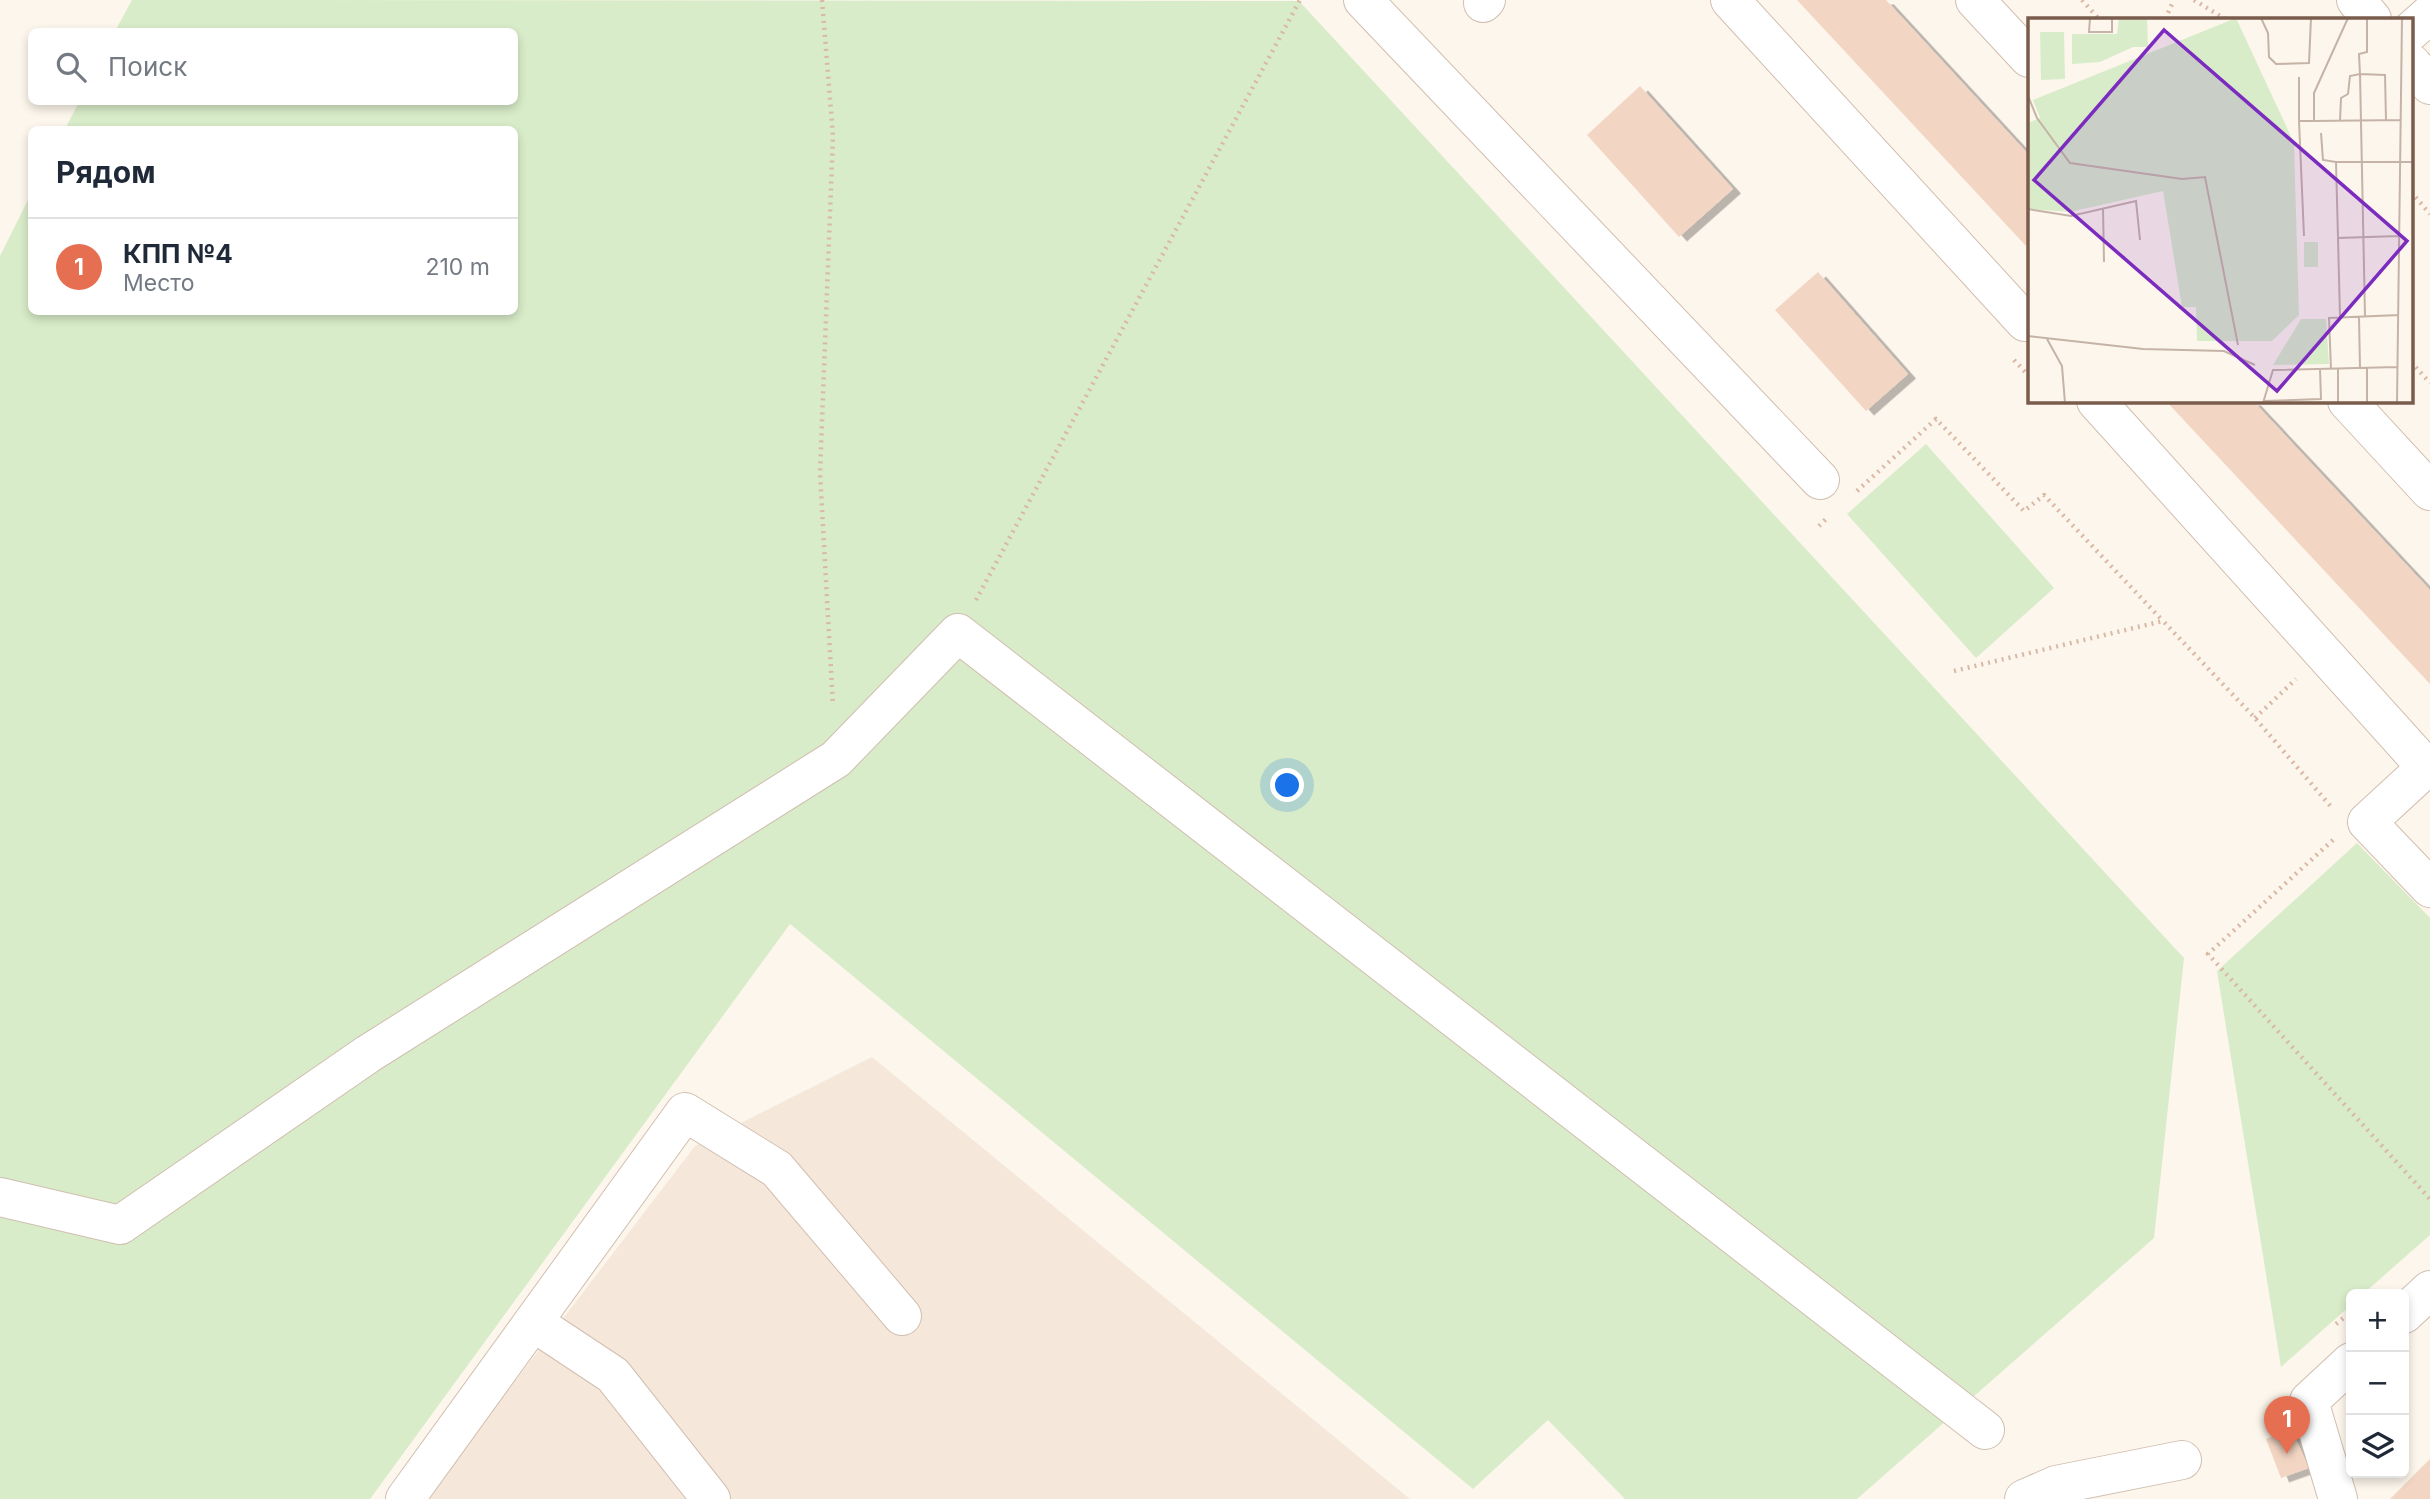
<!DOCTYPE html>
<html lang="ru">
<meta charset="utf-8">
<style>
body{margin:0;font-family:Inter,sans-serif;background:#f6f6f7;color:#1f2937}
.controls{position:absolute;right:21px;bottom:21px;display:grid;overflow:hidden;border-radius:10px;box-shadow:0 4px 10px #0003}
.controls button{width:63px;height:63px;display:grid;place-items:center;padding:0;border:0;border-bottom:2px solid #e0e1e3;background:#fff;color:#1f2937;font:35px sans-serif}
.you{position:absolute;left:1288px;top:786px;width:24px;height:24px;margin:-18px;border:5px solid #fff;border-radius:50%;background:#1a73e8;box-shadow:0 0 0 10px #1a73e833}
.badge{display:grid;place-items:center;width:46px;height:46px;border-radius:50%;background:#e76f51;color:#fff;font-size:23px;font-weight:700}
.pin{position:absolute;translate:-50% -58px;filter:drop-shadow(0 2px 4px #0008)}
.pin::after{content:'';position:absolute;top:37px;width:24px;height:21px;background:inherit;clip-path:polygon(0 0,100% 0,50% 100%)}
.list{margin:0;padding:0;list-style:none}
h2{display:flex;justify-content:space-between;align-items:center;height:91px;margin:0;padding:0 28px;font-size:30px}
h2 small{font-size:23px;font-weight:400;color:#747a83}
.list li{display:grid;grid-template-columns:46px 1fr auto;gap:21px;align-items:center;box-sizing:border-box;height:98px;padding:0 28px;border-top:2px solid #e0e1e3}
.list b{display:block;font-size:26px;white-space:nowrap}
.list p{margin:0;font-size:23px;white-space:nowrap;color:#747a83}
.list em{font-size:23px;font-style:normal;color:#747a83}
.icon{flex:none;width:38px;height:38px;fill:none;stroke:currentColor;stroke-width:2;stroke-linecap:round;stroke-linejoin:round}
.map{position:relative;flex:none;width:2430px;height:1499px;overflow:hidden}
.search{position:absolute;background:#fff;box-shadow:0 4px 10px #0003;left:28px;top:28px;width:490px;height:77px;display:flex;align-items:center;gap:18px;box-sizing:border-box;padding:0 24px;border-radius:10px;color:#747a83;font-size:26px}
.panel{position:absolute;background:#fff;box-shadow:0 4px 10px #0003;left:28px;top:126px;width:490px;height:189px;border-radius:10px}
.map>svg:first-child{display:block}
.residential{fill:#f5e8da}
.green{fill:#d8ecc9}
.building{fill:#f3d5c3;filter:url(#shadow)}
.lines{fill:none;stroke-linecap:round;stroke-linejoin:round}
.minor-casing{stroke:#d1beb0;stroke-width:40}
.path{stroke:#d9b8a5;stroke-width:4.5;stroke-dasharray:2 5;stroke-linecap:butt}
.minor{stroke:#fff;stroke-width:38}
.inset-road{fill:none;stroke:#c5b3a7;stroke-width:2}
.view{fill:#7b2cbf;fill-opacity:0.15;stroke:#7b2cbf;stroke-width:3.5}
.inset-edge{fill:none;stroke:#7a5c4d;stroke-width:3.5}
</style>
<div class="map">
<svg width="2430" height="1499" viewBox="0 0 2430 1499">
<defs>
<filter id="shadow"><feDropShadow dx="8" dy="4.5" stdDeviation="0" flood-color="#0004"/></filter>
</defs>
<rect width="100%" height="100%" fill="#fdf6ec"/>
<path class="residential" d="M872 1057 1410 1499H425L695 1146Z"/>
<g class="green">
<path d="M132 0 1299 1 2184 958 2154 1238 1857 1499H1625L1548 1420 1473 1489 790 924 370 1499H0V256L31 194 32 312H514V130L65 129 79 102H514V32L115 31Z"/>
<path d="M1926 444 2054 588 1976 658 1847 514Z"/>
<path d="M2357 843 2430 918V1235L2363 1294H2351V1305L2281 1367 2217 971Z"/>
</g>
<g class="building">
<path d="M1797 0H1886L2029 155V243L2026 246Z"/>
<path d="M1640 86 1733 189 1679 237 1587 135Z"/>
<path d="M1818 272 1908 374 1866 411 1775 310Z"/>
<path d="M2166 401H2253L2430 590V684Z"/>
<path d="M2291 1429 2309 1468 2281 1478 2266 1439Z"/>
<path d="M2430 1459V1499H2390Z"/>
</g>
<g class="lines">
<defs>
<g id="minor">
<path d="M1363 0 1820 480"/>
<path d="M1730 0 2025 322"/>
<path d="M1975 0 2029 58"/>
<path d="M2356 0 2372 19"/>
<path d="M1483 3 1486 0"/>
<path d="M2411 31 2430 14"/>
<path d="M2411 63 2430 85"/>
<path d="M2096 401 2426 767"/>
<path d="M2347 401 2430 491"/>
<path d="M2430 764 2367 822 2430 888"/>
<path d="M0 1197 120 1225 368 1054 836 759 958 633 1985 1430"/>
<path d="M2404 1314 2430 1290"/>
<path d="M533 1322 613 1375 711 1499"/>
<path d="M405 1499 685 1112 777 1169 902 1316"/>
<path d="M2024 1499 2056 1485 2182 1460"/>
<path d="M2338 1499 2309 1401 2351 1362"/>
</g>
</defs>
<use href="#minor" class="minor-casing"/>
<g class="path">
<path d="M822 0 833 136 820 473 833 706"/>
<path d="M2082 0 2099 19"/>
<path d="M2194 0 2225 19"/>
<path d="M2165 19 2174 0"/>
<path d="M2411 192 2430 214"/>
<path d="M2014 360 2029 376"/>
<path d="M2411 362 2430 383"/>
<path d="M1857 491 1936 419 2024 511 2044 495 2162 620"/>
<path d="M1819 526 1827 518"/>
<path d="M976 600 1300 0"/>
<path d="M1954 671 2163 621 2255 718 2333 809"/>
<path d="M2255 718 2296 679"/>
<path d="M2333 840 2208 954 2430 1199"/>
<path d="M2336 1324 2351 1312"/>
</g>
<use href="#minor" class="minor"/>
</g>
<g transform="translate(2028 18)">
<rect width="385" height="385" fill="#fdf6ec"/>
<path d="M91 0H119L120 29H105L72 44 44 46V16H89ZM208 0 266 125 271 297 244 323H169L168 289H154L135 173 42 194 0 191V105L12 100 5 82ZM12 14H36L37 61 13 62ZM276 224H290V249H276ZM273 301H298L301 346 245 347Z" fill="#d8ecc9"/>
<path class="inset-road" d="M62 0 61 14H84V0M233 0 240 15 241 39 248 46 281 45 283 0M320 0 286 75V103L373 102M271 59V103H286M0 78 9 100 42 145 154 161 177 159 210 327M271 103 276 218M312 103 313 80 320 76 322 58 332 56 331 36 339 34V0M293 115 295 142 308 144M75 190 76 244M0 191 43 198 108 183 112 222M310 220 308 144H385M337 298 332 56 357 57 358 102M312 299 310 220 371 218M331 299 332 350M0 318 115 331 196 333 227 347M19 321 34 348 37 385M310 350V385M303 351 301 300 371 297M235 383 293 381 292 351M235 385 245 352 370 349M339 385V349M369 385 374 0H370"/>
<path class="view" d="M136 12 379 223 249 373 6 162Z"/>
<rect width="385" height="385" class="inset-edge"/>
</g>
</svg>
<div class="controls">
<button>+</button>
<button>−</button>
<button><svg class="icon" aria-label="layers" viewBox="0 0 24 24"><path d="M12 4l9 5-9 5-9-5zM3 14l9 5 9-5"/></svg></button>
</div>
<div class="you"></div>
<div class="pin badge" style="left:2287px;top:1454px">1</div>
<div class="search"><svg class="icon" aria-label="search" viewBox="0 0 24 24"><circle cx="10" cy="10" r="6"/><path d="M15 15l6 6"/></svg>Поиск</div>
<section class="panel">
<h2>Рядом<small></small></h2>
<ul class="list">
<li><span class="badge">1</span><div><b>КПП №4</b><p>Место</p></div><em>210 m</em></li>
</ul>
</section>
</div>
